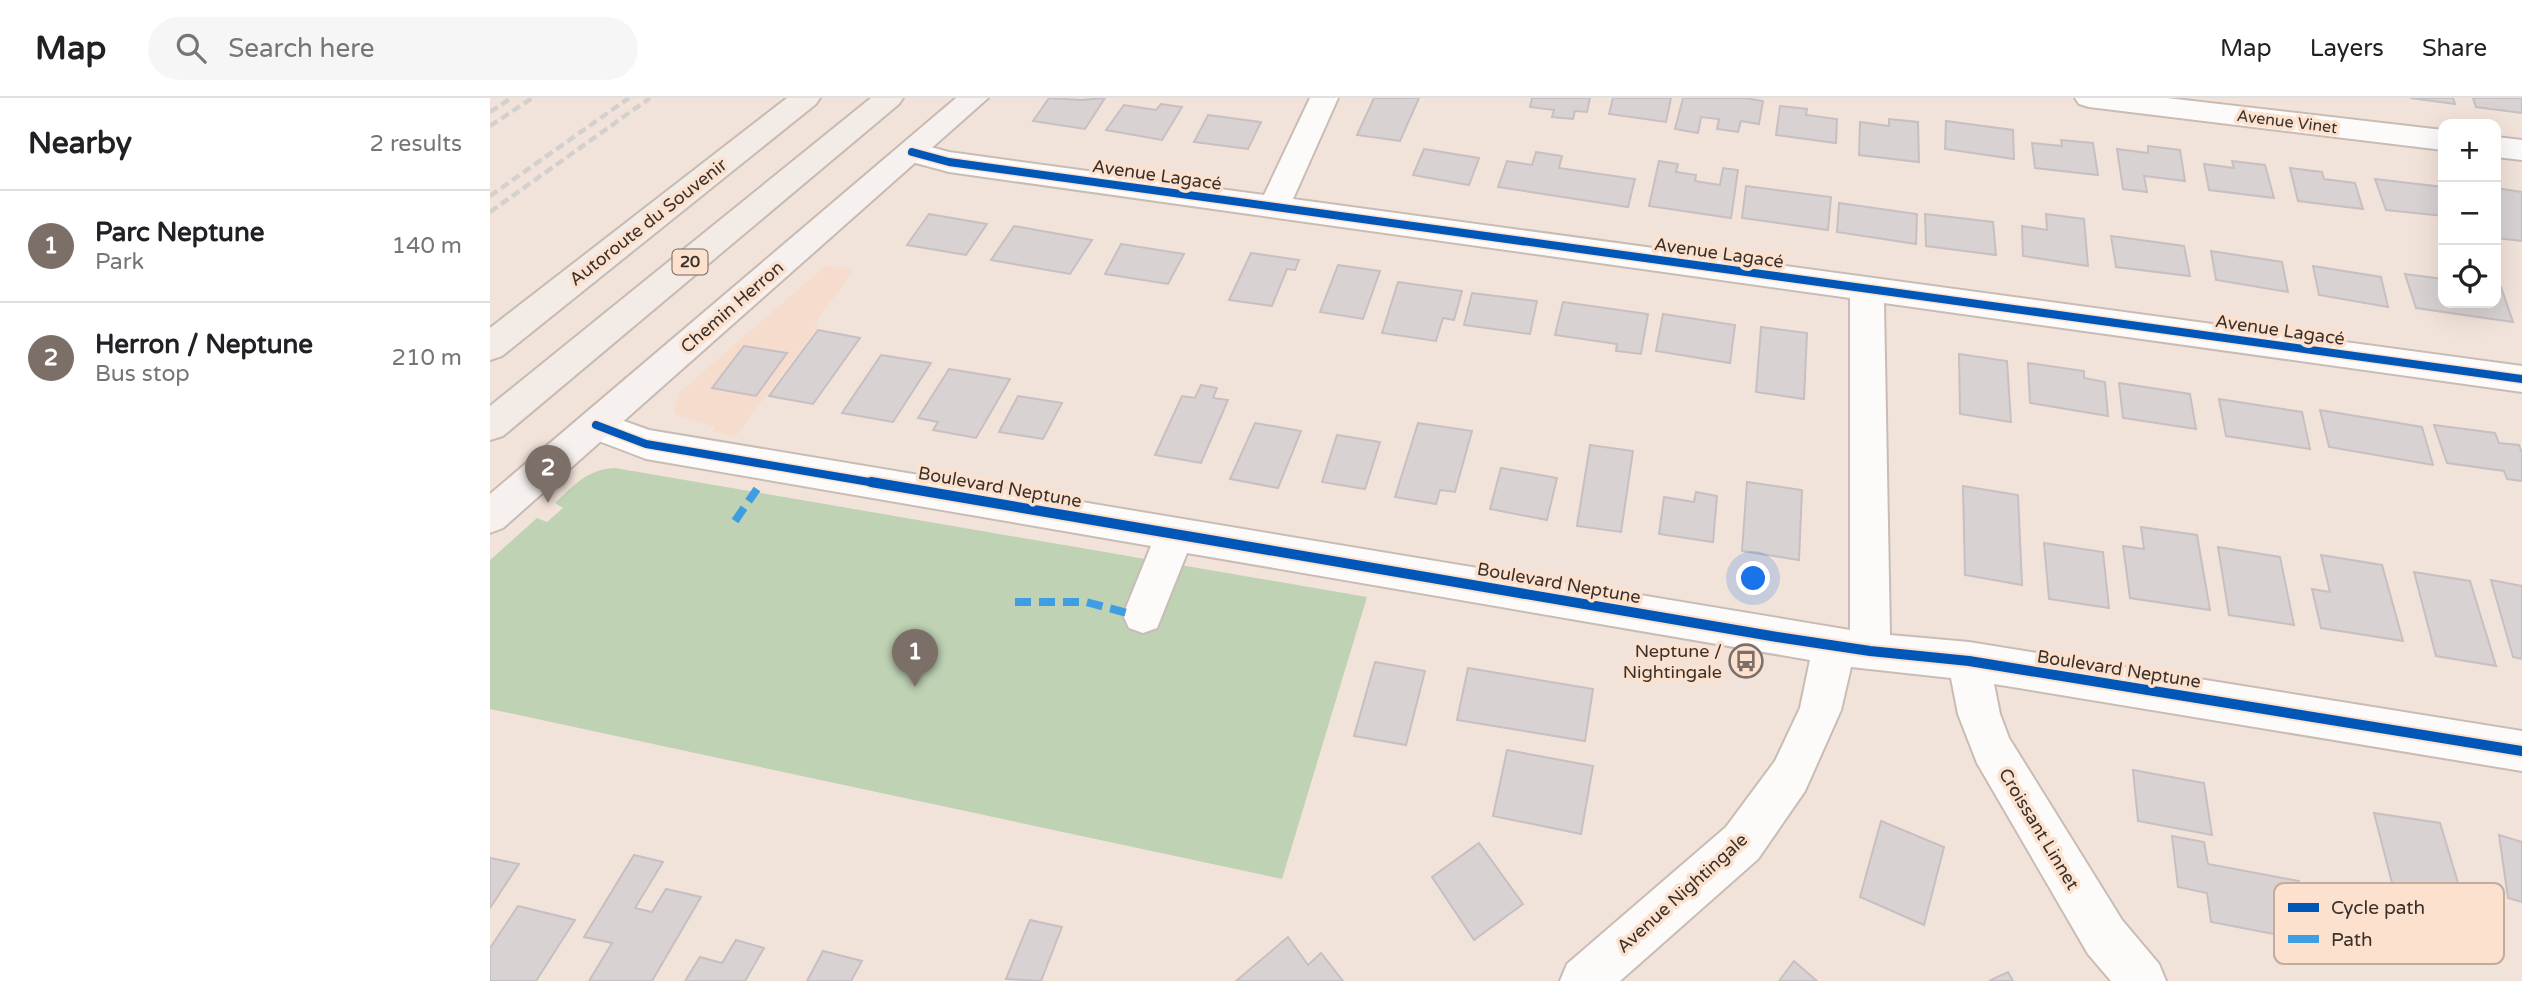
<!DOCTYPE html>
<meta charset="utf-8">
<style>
body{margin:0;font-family:"Varela Round",sans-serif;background:#f6f6f6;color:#202124}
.controls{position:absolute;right:21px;top:21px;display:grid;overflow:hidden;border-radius:14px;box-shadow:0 7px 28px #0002}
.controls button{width:63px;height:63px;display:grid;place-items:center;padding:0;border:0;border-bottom:2px solid #e0e0e0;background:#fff;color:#202124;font:35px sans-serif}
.you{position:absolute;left:1264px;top:481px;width:24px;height:24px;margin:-18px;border:5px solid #fff;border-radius:50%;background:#1a73e8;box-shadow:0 0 0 10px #1a73e833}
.badge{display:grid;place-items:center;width:46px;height:46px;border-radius:50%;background:#7b6f68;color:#fff;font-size:23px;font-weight:700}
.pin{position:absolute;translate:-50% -58px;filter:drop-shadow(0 2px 4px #0008)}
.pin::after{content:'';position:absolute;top:37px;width:24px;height:21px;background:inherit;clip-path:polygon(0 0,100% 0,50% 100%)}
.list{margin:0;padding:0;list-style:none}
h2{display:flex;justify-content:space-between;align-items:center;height:91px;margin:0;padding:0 28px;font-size:30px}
h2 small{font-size:23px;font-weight:400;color:#757577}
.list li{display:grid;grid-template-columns:46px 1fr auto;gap:21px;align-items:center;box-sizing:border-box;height:112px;padding:0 28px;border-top:2px solid #e0e0e0}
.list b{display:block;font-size:26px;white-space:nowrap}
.list p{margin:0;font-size:23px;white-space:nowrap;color:#757577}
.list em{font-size:23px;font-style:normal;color:#757577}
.icon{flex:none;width:38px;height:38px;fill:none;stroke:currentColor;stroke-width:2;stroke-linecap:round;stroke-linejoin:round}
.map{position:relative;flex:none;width:2032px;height:883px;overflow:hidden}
header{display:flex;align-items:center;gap:42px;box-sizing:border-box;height:98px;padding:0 35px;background:#fff;border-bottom:2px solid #e0e0e0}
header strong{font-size:33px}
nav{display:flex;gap:38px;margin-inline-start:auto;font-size:24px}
.search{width:490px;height:63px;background:#f6f6f6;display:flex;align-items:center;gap:18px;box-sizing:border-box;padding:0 24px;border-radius:38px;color:#757577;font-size:26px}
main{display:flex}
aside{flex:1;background:#fff}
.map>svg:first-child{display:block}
.built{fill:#f5dccc}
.green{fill:#bfd2b4}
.building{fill:#d8d2d2;stroke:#c7bfc1;stroke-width:2}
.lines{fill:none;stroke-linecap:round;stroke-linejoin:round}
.minor-casing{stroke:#c8bcb5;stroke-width:4}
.major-casing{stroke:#c7bab2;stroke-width:4}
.highway-casing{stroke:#c7bab2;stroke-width:4}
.minor{fill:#fdfbf9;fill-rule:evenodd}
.major{fill:#f6f1ee;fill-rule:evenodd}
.highway{fill:#f2ebe6;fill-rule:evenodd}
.rail{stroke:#d4d0cd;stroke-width:4.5;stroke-dasharray:9 4.5;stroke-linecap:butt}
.quiet{stroke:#3f9de1;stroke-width:8;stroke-dasharray:16 8;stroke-linecap:butt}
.cycleway-far1-casing{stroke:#fce1cf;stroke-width:11}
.cycleway-casing{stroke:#fce1cf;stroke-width:14}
.cycleway-far1{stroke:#0057b8;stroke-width:8}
.cycleway{stroke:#0057b8;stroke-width:10}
.labels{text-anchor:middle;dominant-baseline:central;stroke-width:7;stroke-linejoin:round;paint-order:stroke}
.far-street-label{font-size:16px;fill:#3b312a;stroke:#fce1cf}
.shield{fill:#fce1cf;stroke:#75665c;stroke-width:2}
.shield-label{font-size:16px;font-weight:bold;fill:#3b312a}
.street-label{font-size:18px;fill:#3b312a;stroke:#fce1cf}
.poi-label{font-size:18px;fill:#3b312a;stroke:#fce1cf;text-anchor:end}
.key{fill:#fce1cf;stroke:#c2ac9e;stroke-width:2}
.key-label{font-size:19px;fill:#3b312a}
</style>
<header>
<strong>Map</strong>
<div class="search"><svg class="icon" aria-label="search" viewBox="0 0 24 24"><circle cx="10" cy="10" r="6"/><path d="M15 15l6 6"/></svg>Search here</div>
<nav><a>Map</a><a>Layers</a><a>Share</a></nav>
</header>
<main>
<aside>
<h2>Nearby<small>2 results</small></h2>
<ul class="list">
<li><span class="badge">1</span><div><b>Parc Neptune</b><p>Park</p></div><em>140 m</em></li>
<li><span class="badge">2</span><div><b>Herron / Neptune</b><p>Bus stop</p></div><em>210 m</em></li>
</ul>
</aside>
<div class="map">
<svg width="2032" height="883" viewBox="0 0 2032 883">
<rect width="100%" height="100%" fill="#f2e3da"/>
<path class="built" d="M335 168 364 172 325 225 329 227 245 339 222 334 225 329 187 318 184 312 190 294Z"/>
<path class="green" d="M125 370 877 499 792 781 0 611V462L47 420 57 424 73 410 65 405C84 387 98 371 125 370Z"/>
<g class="building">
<path d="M559 0 591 2 615 0 595 31 543 23Z"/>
<path d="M884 0H929L910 43 867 37Z"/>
<path d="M1042 0H1100L1097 14 1085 13 1083 21 1062 19 1064 12 1040 9Z"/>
<path d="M1123 0H1181L1176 24 1119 16Z"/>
<path d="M1193 0H1255L1273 3 1269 26 1251 23 1248 34 1227 31 1229 21 1211 19 1208 35 1185 31Z"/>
<path d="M1920 0H1963L1965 6Z"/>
<path d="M1983 0H2032V15L1986 9Z"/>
<path d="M671 6 692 9 672 42 616 32 634 7 666 12Z"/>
<path d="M1290 8 1317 11 1316 17 1347 21 1346 45 1286 37Z"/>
<path d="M718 17 771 24 758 51 704 44Z"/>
<path d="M1399 21 1428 24 1429 64 1369 57 1370 24 1399 28Z"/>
<path d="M1456 23 1523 32 1524 61 1455 51Z"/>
<path d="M1571 42 1603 45 1608 77 1545 70 1542 45 1572 48Z"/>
<path d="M1658 48 1690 52 1695 83 1654 78 1657 94 1633 91 1627 51 1658 55Z"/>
<path d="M934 51 989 60 979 87 923 77Z"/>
<path d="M1046 54 1072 58 1069 70 1145 81 1138 109 1008 89 1017 63 1042 67Z"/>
<path d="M1169 63 1188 66 1186 74 1206 77 1205 83 1230 87 1233 70 1248 72 1241 120 1159 108Z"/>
<path d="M1742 63 1775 67 1784 100 1719 92 1714 66 1744 70Z"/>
<path d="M1800 70 1832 74 1834 81 1865 85 1873 111 1808 103Z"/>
<path d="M1885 81 1953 89V118L1896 112Z"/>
<path d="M1256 88 1341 99 1338 132 1252 120Z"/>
<path d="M2006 90 2032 94V143L2006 140Z"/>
<path d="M1349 105 1427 116 1426 146 1347 134Z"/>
<path d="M439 116 497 126 476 157 417 147Z"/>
<path d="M1435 116 1503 124 1506 157 1436 148Z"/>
<path d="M1556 116 1594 121 1598 168 1533 158 1532 128 1557 132Z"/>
<path d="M524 128 602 142 580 176 501 162Z"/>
<path d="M1621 138 1694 148 1700 178 1626 169Z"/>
<path d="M631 146 694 156 678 186 615 176Z"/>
<path d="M1721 153 1792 164 1798 194 1726 182Z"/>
<path d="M761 155 809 162 805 172 797 171 782 208 739 202Z"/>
<path d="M848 167 890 173 873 221 830 214Z"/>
<path d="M1823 168 1891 179 1898 209 1829 197Z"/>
<path d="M1915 176 1953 181V205H2006V189H2011L2023 224 1926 210Z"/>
<path d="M908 184 972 193 964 222 953 220 946 243 892 235Z"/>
<path d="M982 195 1047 203 1040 236 974 227Z"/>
<path d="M1073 204 1158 216 1151 256 1126 253 1127 246 1065 237Z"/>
<path d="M1173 216 1245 227 1240 265 1166 253Z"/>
<path d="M1271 229 1317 235 1314 301 1266 294Z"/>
<path d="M328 232 370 240 323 306 279 298Z"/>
<path d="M254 248 297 255 266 298 222 290Z"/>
<path d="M1469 256 1517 263 1521 324 1470 316Z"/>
<path d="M391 257 441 265 403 324 352 315Z"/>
<path d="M1538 265 1594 273V280L1615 284 1618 318 1540 305Z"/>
<path d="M459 271 520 281 486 340 443 332 448 324 428 320Z"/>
<path d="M1629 285 1700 296 1706 331 1633 320Z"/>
<path d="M711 287 727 290 723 300 738 302 711 365 665 357 692 298 705 300Z"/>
<path d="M528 298 572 305 553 341 509 334Z"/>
<path d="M1729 301 1812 314 1820 351 1736 338Z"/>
<path d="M1830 312 1932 329 1943 367 1839 349Z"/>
<path d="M765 325 811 333 788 390 740 381Z"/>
<path d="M928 325 982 333 965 394 950 392 946 406 905 399Z"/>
<path d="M1944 327 2005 335 2009 345 2029 347 2032 355V383L2017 381 2014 373 1957 365Z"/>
<path d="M847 337 890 344 875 391 832 384Z"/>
<path d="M1100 347 1143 353 1131 434 1087 428Z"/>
<path d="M1011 370 1067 380 1057 422 1000 411Z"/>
<path d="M1257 384 1312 392 1309 462 1252 453Z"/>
<path d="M1473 388 1528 397 1532 487 1475 477Z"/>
<path d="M1206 394 1227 398 1223 444 1169 436 1174 399 1204 404Z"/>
<path d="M1651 429 1707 437 1720 512 1640 500 1633 448 1654 451Z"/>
<path d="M1554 445 1613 454 1619 510 1559 501Z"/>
<path d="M1728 449 1790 459 1804 527 1739 517Z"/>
<path d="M1831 457 1892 467 1913 543 1831 530 1822 491 1840 494Z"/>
<path d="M1924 474 1980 483 2006 568 1946 558Z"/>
<path d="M2001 482 2032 488V561L2023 559Z"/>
<path d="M885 564 935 573 916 647 864 638Z"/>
<path d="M978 570 1103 591 1095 643 967 622Z"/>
<path d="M1017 652 1103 668 1091 736 1003 718Z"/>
<path d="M1643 672 1714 685 1722 737 1648 723Z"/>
<path d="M1884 715 1950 725 1978 818 1908 808Z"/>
<path d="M1391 723 1454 749 1434 827 1370 799Z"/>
<path d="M2009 737 2032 744V804L2018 800Z"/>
<path d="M1682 738 1714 744 1718 766 1809 783 1820 843 1721 824 1717 795 1688 789Z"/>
<path d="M989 745 1033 806 984 842 942 779Z"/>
<path d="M144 757 173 764 145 810 162 814 176 791 211 799 162 883H99L122 845 94 839Z"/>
<path d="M0 760 29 766 0 810Z"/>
<path d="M28 808 85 822 46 883H0V850Z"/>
<path d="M540 822 572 829 551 883 516 881Z"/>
<path d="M798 839 818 867 831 855 853 883H746Z"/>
<path d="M246 842 274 850 255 883H195L210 859 232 865Z"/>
<path d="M333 853 372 863 361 883H317Z"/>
<path d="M1304 863 1327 883H1289Z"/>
<path d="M1518 874 1523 883H1499Z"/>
</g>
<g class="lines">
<defs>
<g id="minor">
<path d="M820 0H848L803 101 2032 268V294L1394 205 1400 537 1479 544 2032 633V673L1504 586 1510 616 1519 640 1632 822 1669 866 1676 883H1621L1598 856 1487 665 1468 616 1461 580 1361 569 1351 612 1315 693 1268 761 1130 883H1070L1077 866 1236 729 1285 663 1310 610 1320 562 697 455 667 530 653 535 639 530 633 517 661 448 156 361 93 337 88 327 93 317 106 313 159 332 1360 532V200L459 74 411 61 407 54 411 47 422 44 459 54 774 97Z"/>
<path d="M1585 0H1677L1953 32V52L1599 9 1589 6Z"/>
<path d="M2006 39 2032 42V62L2006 59Z"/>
</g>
<path id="major" d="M466 0H498L13 430 0 435V396Z"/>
<g id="highway">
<path d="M297 0H330L326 6 12 258 0 262V230Z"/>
<path d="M381 0H413L409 6 13 338 0 342V308Z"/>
</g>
</defs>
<use href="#minor" class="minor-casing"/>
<use href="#major" class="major-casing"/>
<use href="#highway" class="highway-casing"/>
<use href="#minor" class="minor"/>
<use href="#major" class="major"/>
<use href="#highway" class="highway"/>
<g class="rail">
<path d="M0 14 21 0"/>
<path d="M0 28 42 0"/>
<path d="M0 98 139 0"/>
<path d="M0 114 160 0"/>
</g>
<g class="quiet">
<path d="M245 423 267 391"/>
<path d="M525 504H596L637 515"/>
</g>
<defs>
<g id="cycleway-far1">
<path d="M422 54 459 64 2032 281"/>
<path d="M106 327 156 346 391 386"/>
</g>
<path id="cycleway" d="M381 384 1287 539 1380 553 1479 563 2032 653"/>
</defs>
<use href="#cycleway-far1" class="cycleway-far1-casing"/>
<use href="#cycleway" class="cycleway-casing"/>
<use href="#cycleway-far1" class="cycleway-far1"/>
<use href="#cycleway" class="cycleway"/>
</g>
<defs>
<symbol id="bus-ring" viewBox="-11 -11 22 22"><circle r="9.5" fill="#fce1cf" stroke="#7b6f68" stroke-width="1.5"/><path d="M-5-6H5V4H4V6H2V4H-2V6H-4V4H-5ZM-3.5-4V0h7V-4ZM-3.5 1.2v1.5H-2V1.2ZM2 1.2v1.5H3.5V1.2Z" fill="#7b6f68"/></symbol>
</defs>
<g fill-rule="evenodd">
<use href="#bus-ring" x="1237" y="544" width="38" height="38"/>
</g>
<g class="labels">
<g class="far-street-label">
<text transform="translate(1797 24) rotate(7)">Avenue Vinet</text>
</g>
<rect class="shield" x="182.5" y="151.5" width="35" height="25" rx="5"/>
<g class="shield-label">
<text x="200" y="164">20</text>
</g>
<g class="street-label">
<text transform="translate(667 77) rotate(8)">Avenue Lagacé</text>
<text transform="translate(158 124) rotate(-38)">Autoroute du Souvenir</text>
<text transform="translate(1229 155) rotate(8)">Avenue Lagacé</text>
<text transform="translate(242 209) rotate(-41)">Chemin Herron</text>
<text transform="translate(1790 232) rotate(8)">Avenue Lagacé</text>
<text transform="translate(510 389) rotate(10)">Boulevard Neptune</text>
<text transform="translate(1069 485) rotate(10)">Boulevard Neptune</text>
<text transform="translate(1629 571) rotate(9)">Boulevard Neptune</text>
<text transform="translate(1549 731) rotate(59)">Croissant Linnet</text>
<text transform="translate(1192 795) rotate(-42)">Avenue Nightingale</text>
</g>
<g class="poi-label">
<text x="1232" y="553">Neptune /<tspan x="1232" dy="21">Nightingale</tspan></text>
</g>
</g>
<rect x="1784" y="785" width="230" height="81" rx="10" class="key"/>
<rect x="1798" y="805" width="31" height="9" fill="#0057b8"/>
<rect x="1798" y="837" width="31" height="8" fill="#3f9de1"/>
<g class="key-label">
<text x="1841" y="816">Cycle path</text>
<text x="1841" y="848">Path</text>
</g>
</svg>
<div class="controls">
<button>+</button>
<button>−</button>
<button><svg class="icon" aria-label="locate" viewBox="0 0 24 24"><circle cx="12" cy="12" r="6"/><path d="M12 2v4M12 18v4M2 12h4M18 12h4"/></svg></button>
</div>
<div class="you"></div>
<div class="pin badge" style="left:425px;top:589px">1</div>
<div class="pin badge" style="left:58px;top:405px">2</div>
</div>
</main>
